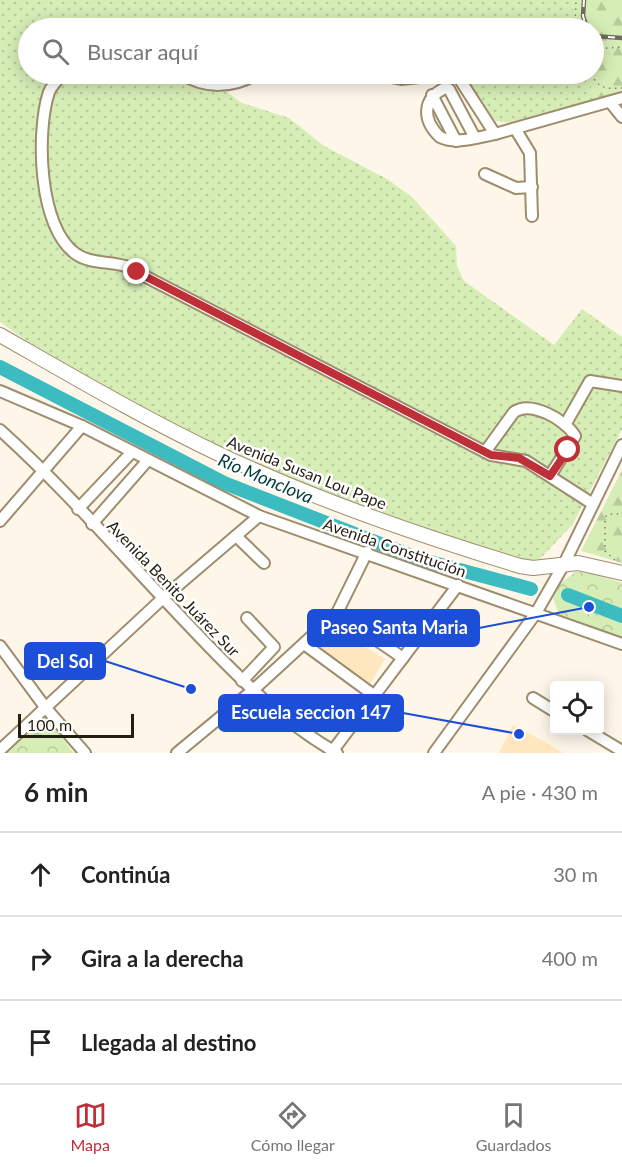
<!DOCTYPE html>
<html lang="es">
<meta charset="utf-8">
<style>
body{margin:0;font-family:Lato,sans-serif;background:#f2f2f2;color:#222}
.controls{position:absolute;right:18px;bottom:18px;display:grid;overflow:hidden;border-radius:6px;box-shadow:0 3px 15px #0003}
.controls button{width:54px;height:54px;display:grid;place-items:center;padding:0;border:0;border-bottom:2px solid #e0e0e0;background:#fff;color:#222;font:30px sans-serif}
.scale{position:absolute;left:18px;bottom:15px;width:116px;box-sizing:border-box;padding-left:6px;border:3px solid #241d11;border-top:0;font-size:16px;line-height:21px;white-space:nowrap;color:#241d11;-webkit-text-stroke:4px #fff;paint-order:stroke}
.stop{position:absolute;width:18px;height:18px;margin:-14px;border:4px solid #bf2f38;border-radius:50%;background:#fff}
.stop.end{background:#bf2f38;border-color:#fff;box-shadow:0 2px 6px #0008}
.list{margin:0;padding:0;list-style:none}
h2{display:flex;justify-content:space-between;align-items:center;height:78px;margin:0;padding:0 24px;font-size:26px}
h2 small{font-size:20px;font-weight:400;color:#767676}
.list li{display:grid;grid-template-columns:39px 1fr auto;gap:18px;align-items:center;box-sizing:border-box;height:84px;padding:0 24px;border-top:2px solid #e0e0e0}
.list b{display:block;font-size:22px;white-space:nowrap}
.list em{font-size:20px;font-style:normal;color:#767676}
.icon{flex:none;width:33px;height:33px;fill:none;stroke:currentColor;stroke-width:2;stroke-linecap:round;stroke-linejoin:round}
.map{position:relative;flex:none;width:622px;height:753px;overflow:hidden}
.search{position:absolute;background:#fff;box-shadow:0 3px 15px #0003;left:18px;right:18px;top:18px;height:66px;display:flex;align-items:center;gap:15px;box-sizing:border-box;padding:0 21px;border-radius:33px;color:#767676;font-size:22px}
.sheet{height:330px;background:#fff}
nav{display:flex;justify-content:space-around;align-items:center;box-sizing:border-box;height:84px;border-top:2px solid #e0e0e0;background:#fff;font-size:16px;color:#767676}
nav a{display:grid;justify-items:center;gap:3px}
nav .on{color:#bf2f38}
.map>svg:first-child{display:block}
.built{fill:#fee7be}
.grass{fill:url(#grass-dots)}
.forest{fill:url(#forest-firs)}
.park{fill:url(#park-crowns)}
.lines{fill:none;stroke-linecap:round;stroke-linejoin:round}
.river{stroke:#3cbcc1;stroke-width:14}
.minor-casing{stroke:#9e8d6d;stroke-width:14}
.major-casing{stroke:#9e8d6d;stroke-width:16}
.path{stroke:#877f73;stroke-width:1.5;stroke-dasharray:1.5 4.5;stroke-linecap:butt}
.minor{stroke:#fff;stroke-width:10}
.major{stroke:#fff;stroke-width:14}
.rail-casing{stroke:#716a5d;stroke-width:4.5}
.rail{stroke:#fff;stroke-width:2;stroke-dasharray:7;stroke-linecap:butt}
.route{stroke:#bf2f38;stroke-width:8}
.labels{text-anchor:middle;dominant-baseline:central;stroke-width:5;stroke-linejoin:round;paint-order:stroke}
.street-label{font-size:16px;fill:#241d11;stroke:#fff}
.water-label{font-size:18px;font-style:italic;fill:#003b3d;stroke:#fff}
.leader{fill:none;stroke:#1d4ed8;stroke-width:2}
.callout-dot{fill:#1d4ed8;stroke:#fff;stroke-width:2}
.callout{fill:#1d4ed8;stroke:#1d4ed8;stroke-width:2}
.callout-label{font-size:18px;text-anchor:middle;font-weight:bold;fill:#fff}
</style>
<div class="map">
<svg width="622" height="753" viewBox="0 0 622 753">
<defs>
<pattern id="grass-dots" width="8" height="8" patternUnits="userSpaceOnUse" patternTransform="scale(1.5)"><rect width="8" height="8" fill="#d6edb6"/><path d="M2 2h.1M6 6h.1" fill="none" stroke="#b8cb9b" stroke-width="1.8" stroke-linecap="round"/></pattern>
<pattern id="forest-firs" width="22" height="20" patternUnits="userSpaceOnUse" patternTransform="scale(1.5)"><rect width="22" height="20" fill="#d6edb6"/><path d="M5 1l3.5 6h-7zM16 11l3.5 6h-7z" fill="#b8cb9b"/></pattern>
<pattern id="park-crowns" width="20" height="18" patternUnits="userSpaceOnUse" patternTransform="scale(1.5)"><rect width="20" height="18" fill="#d6edb6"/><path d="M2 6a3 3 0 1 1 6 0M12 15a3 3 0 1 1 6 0" fill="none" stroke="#b8cb9b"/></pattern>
</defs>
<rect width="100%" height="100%" fill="#fef6e9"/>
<g class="built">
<path d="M337 630 385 659 370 684 317 651Z"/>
<path d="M513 725 545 742 563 753H499Z"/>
</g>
<g class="grass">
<path d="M0 0H573L571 28H314L313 21 306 18 242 28H28V74H169L177 80 216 88 227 92 242 103 289 118 324 146 387 179 412 197 456 246 457 266 464 281 554 345 582 309 622 337V429L573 524 540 559C513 565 479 546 453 537 301 486 130 417 0 322Z"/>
<path d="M459 74H587L596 101C573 107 511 131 491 119 477 110 468 88 459 74Z"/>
</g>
<g class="forest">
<path d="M573 0H622V90L596 101 587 74H594V28H571Z"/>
<path d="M622 470V563L581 551Z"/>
</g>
<g class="park">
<path d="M576 572 592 573 622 583V640L560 617 553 598 560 583Z"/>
<path d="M45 716 74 753H6Z"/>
</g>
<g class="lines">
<g class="river">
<path d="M0 367 224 483 419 559 531 589"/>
<path d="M568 595 622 616"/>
</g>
<defs>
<g id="minor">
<path d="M280 28H300"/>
<path d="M63 74C58 79 52 85 49 92 36 131 38 228 76 254 90 264 109 261 125 266L491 455 526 461 593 504"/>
<path d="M182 74C205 89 234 88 256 74"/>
<path d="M377 74 401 79 449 74 457 75 495 134 622 98"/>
<path d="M432 95 456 141"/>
<path d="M610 102 622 117"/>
<path d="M516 130 530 153 532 216"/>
<path d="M475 138 449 89 445 88C422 99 422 120 440 137 456 145 478 137 495 134"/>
<path d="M485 174 516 188 532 187"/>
<path d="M0 391 82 426 259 516 622 644"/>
<path d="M565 425 590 381 622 386"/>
<path d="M0 430C71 494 133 568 199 636 241 680 284 723 337 753"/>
<path d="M485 452 514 412C531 400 566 420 575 436L550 476"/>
<path d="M78 509 132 452"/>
<path d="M0 521 82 426"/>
<path d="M92 524 148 460"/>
<path d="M236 536 264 563"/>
<path d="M337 613 403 658"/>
<path d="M304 644 375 696"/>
<path d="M0 646 45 707 85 753"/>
<path d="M242 681 274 647 247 618"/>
<path d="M533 698 554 711"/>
<path d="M587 730 622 751"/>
<path d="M0 750 162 599 259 516"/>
<path d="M177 753 252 691 337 613 367 552"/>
<path d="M331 753 458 585"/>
<path d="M434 753 536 613 564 564 622 445"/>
</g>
<path id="major" d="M0 335C72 376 145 419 221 455 316 500 418 535 520 566L533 568 578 563 622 573"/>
</defs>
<use href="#minor" class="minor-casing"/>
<use href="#major" class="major-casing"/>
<g class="path">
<path d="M575 28 576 0"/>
<path d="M594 49 622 47"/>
<path d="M591 74C599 89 606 89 622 88"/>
<path d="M615 560 605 551V517L610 514H622"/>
</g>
<use href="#minor" class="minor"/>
<use href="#major" class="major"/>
<defs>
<g id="rail">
<path d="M584 0 583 16 587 28"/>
<path d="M594 36 622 38"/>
</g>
</defs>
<use href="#rail" class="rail-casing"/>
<use href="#rail" class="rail"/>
</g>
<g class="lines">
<path class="route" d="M137 272 491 455 519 458 550 476 568 450"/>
</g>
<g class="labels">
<g class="street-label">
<text transform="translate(307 472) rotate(22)">Avenida Susan Lou Pape</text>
<text transform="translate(395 547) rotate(19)">Avenida Constitución</text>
<text transform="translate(174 588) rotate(46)">Avenida Benito Juárez Sur</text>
</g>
<g class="water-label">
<text transform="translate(266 478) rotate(23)">Río Monclova</text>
</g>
</g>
<path class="leader" d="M589 607L479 628M191 689L105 661M519 734L403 713"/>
<g class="callout-dot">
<circle cx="589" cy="607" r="6"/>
<circle cx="191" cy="689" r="6"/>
<circle cx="519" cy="734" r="6"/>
</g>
<g class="callout">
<rect x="308" y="610" width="171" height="36" rx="6"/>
<rect x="25" y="643" width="80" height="36" rx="6"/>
<rect x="219" y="695" width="184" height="36" rx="6"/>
</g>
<g class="callout-label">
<text x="394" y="634">Paseo Santa Maria</text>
<text x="65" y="668">Del Sol</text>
<text x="311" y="719">Escuela seccion 147</text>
</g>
</svg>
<div class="controls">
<button><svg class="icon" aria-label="locate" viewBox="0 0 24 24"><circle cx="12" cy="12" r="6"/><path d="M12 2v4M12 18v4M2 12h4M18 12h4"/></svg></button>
</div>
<div class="scale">100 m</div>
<div class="stop" style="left:568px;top:450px"></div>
<div class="stop end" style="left:137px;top:272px"></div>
<div class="search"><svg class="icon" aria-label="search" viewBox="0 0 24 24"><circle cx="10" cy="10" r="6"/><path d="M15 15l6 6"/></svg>Buscar aquí</div>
</div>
<section class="sheet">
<h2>6 min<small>A pie · 430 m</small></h2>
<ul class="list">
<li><svg class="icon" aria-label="ahead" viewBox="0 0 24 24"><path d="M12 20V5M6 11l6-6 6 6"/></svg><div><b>Continúa</b></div><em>30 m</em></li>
<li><svg class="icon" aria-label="right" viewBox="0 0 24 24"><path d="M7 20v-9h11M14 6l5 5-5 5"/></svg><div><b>Gira a la derecha</b></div><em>400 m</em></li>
<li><svg class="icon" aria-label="arrive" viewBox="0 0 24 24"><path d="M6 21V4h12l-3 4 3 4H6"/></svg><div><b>Llegada al destino</b></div></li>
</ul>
</section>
<nav>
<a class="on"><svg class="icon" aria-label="map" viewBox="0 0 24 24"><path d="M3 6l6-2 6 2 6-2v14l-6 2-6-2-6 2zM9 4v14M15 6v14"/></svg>Mapa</a>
<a><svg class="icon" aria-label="directions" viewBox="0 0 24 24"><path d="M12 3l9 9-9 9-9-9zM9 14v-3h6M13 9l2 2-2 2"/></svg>Cómo llegar</a>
<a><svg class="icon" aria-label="saved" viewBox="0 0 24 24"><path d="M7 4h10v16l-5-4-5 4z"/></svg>Guardados</a>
</nav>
